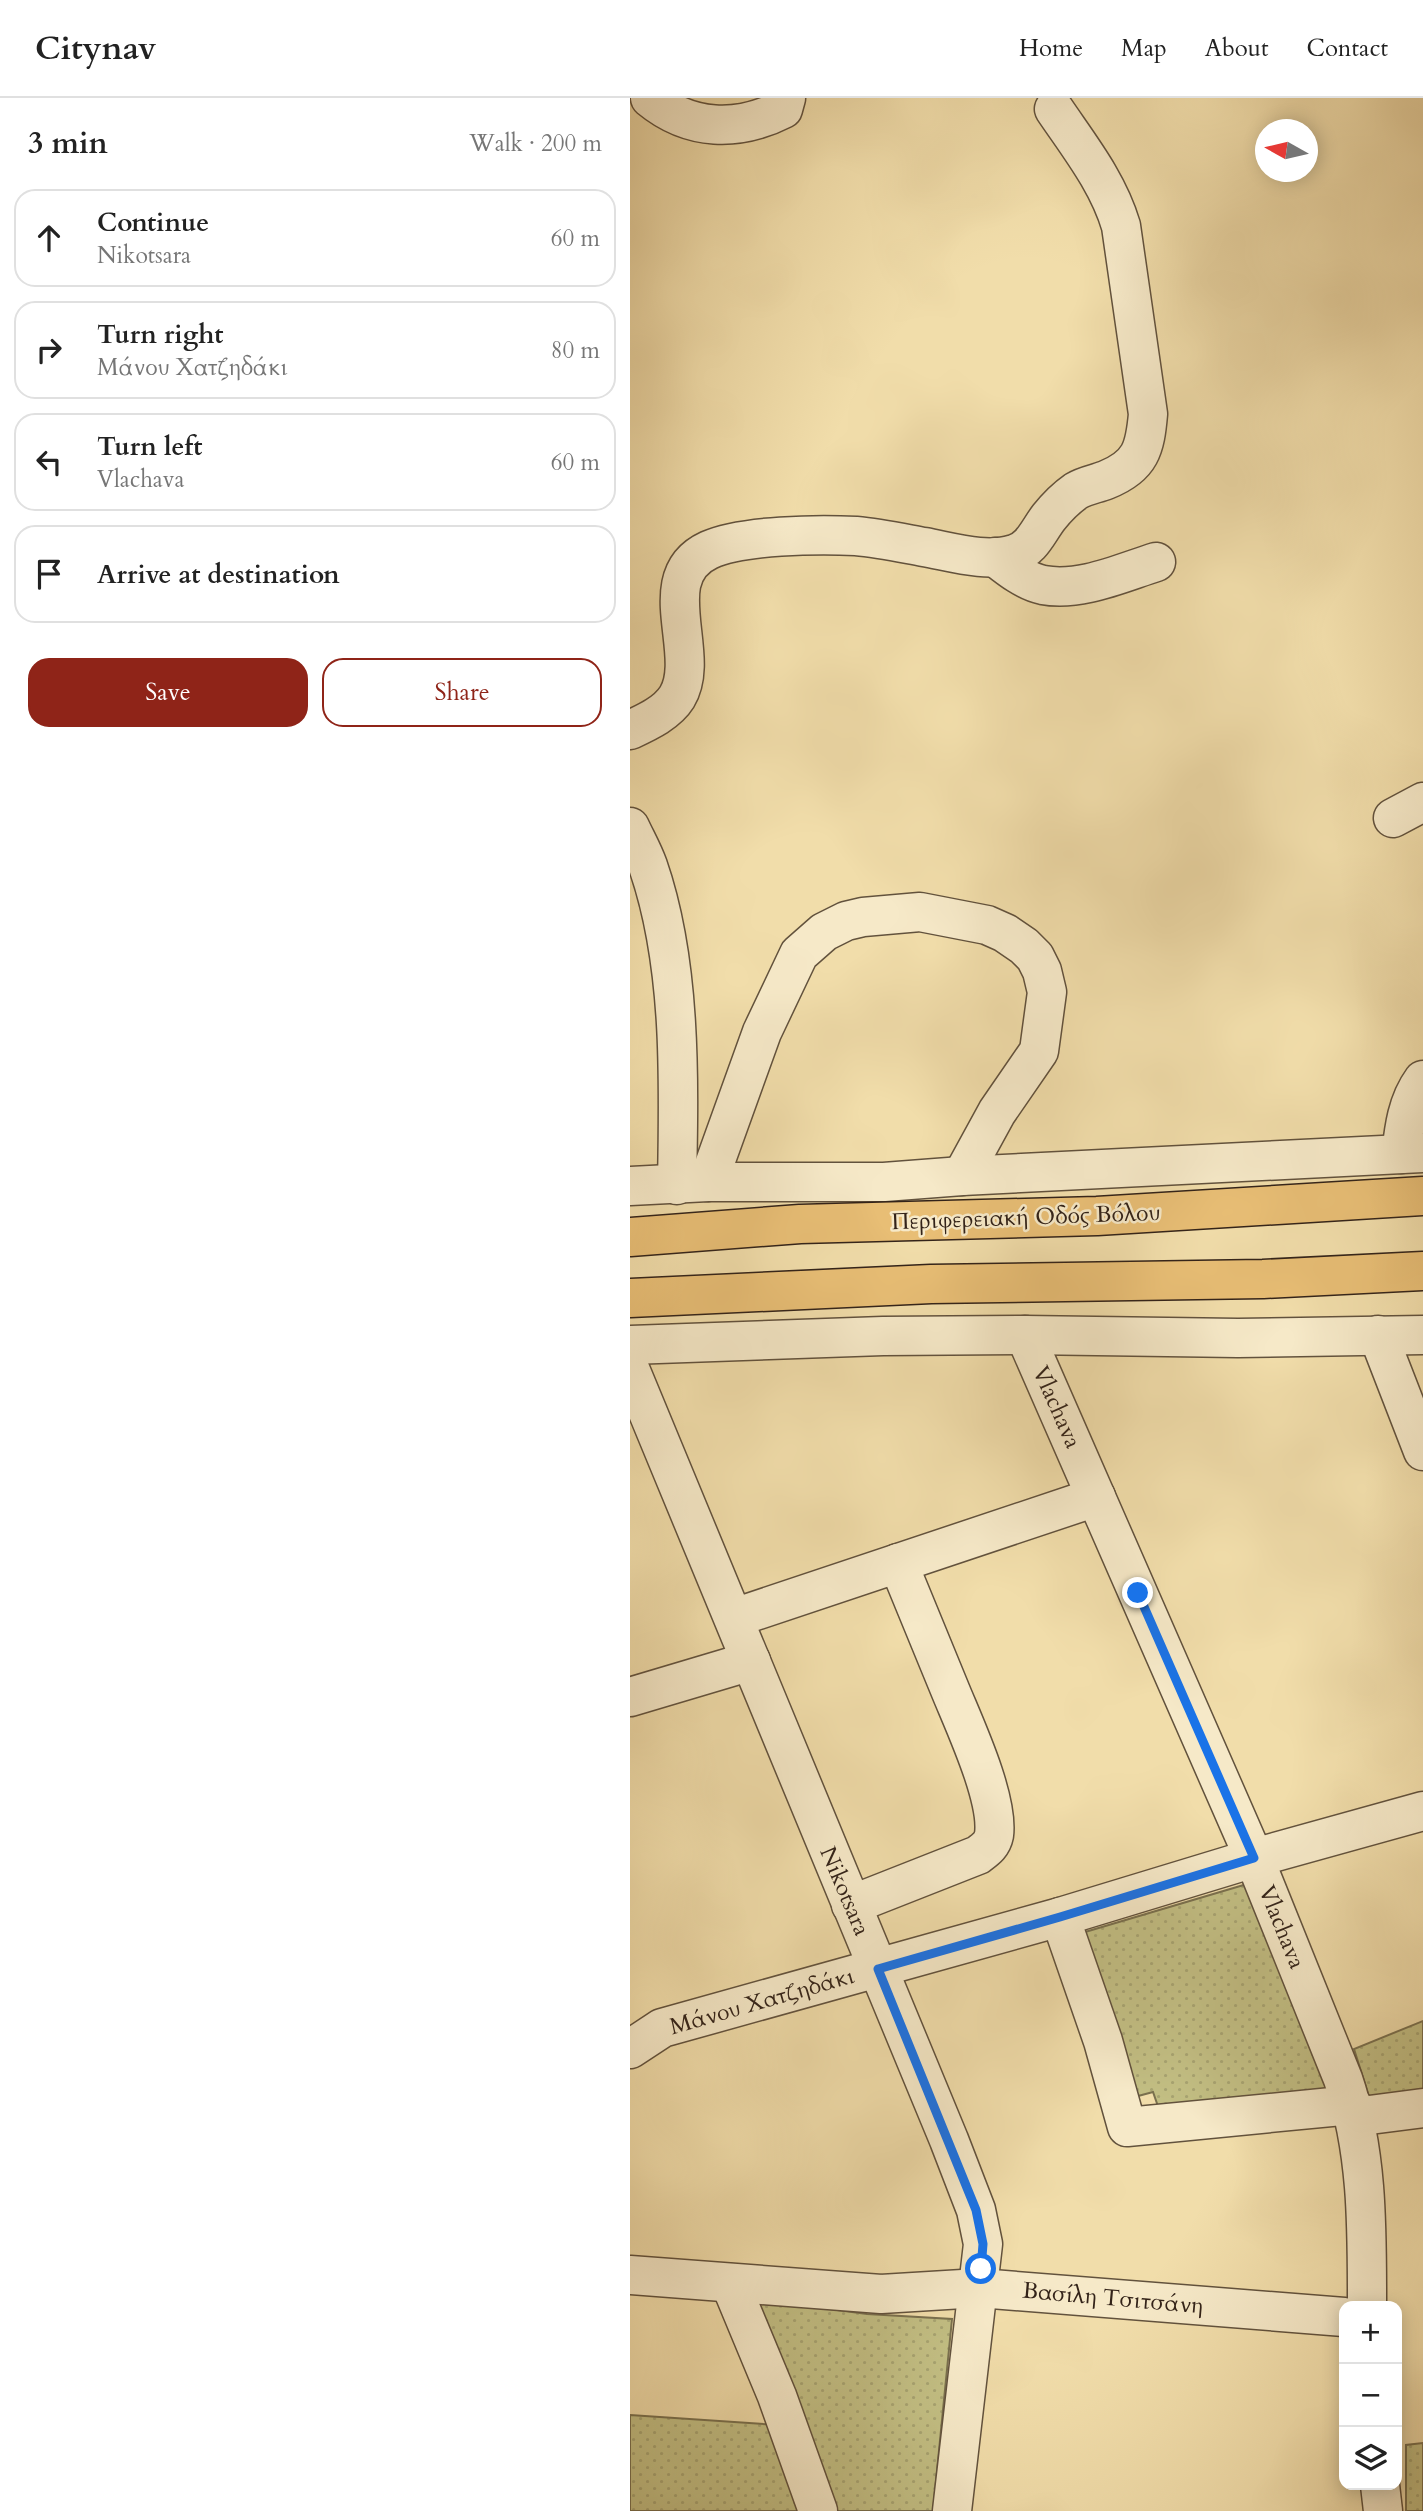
<!DOCTYPE html>
<meta charset="utf-8">
<style>
body{margin:0;font-family:Cardo,serif;background:#f2f2f2;color:#222}
.controls{position:absolute;right:21px;bottom:21px;display:grid;overflow:hidden;border-radius:14px;box-shadow:0 4px 18px #0003}
.controls button{width:63px;height:63px;display:grid;place-items:center;padding:0;border:0;border-bottom:2px solid #e0e0e0;background:#fff;color:#222;font:35px sans-serif}
.compass{position:absolute;left:625px;top:21px;width:63px;height:63px;border-radius:50%;background:#fff;box-shadow:0 4px 18px #0003;rotate:278deg}
.stop{position:absolute;width:21px;height:21px;margin:-16px;border:5px solid #1a73e8;border-radius:50%;background:#fff}
.stop.end{background:#1a73e8;border-color:#fff;box-shadow:0 2px 7px #0008}
.list{margin:0;padding:0;list-style:none}
h2{display:flex;justify-content:space-between;align-items:center;height:91px;margin:0;padding:0 28px;font-size:30px}
h2 small{font-size:23px;font-weight:400;color:#767676}
.list li{display:grid;grid-template-columns:46px 1fr auto;gap:21px;align-items:center;box-sizing:border-box;height:98px;margin:0 14px 14px;padding:0 14px;border:2px solid #e0e0e0;border-radius:21px}
.list b{display:block;font-size:26px;white-space:nowrap}
.list p{margin:0;font-size:23px;white-space:nowrap;color:#767676}
.list em{font-size:23px;font-style:normal;color:#767676}
.actions{display:flex;gap:14px;padding:21px 28px}
.actions a{flex:1;padding:16px 0;border:2px solid #8f2418;border-radius:21px;text-align:center;font-size:24px;color:#8f2418}
.actions .main{background:#8f2418;color:#fff}
.icon{flex:none;width:38px;height:38px;fill:none;stroke:currentColor;stroke-width:2;stroke-linecap:round;stroke-linejoin:round}
.map{position:relative;flex:none;width:793px;height:2413px;overflow:hidden}
header{display:flex;align-items:center;gap:42px;box-sizing:border-box;height:98px;padding:0 35px;background:#fff;border-bottom:2px solid #e0e0e0}
header strong{font-size:33px}
nav{display:flex;gap:38px;margin-inline-start:auto;font-size:24px}
main{display:flex}
aside{flex:1;background:#fff}
.map>svg:first-child{display:block}
.grass{fill:url(#grass-dots);stroke:#7a704e;stroke-width:2}
.lines{fill:none;stroke-linecap:round;stroke-linejoin:round}
.minor-casing{stroke:#62523d;stroke-width:41}
.major-casing{stroke:#332319;stroke-width:41}
.minor{stroke:#f6e9c8;stroke-width:38}
.major{stroke:#e8be75;stroke-width:38}
.route{stroke:#1a73e8;stroke-width:9}
.labels{text-anchor:middle;dominant-baseline:central;stroke-width:5;stroke-linejoin:round;paint-order:stroke}
.street-label{font-size:23px;fill:#332319;stroke:#f6e9c8}
</style>
<header>
<strong>Citynav</strong>
<nav><a>Home</a><a>Map</a><a>About</a><a>Contact</a></nav>
</header>
<main>
<aside>
<h2>3 min<small>Walk · 200 m</small></h2>
<ul class="list">
<li><svg class="icon" aria-label="ahead" viewBox="0 0 24 24"><path d="M12 20V5M6 11l6-6 6 6"/></svg><div><b>Continue</b><p>Nikotsara</p></div><em>60 m</em></li>
<li><svg class="icon" aria-label="right" viewBox="0 0 24 24"><path d="M7 20v-9h11M14 6l5 5-5 5"/></svg><div><b>Turn right</b><p>Μάνου Χατζηδάκι</p></div><em>80 m</em></li>
<li><svg class="icon" aria-label="left" viewBox="0 0 24 24"><path d="M17 20v-9H6M10 6l-5 5 5 5"/></svg><div><b>Turn left</b><p>Vlachava</p></div><em>60 m</em></li>
<li><svg class="icon" aria-label="arrive" viewBox="0 0 24 24"><path d="M6 21V4h12l-3 4 3 4H6"/></svg><div><b>Arrive at destination</b></div></li>
</ul>
<div class="actions"><a class="main">Save</a><a>Share</a></div>
</aside>
<div class="map">
<svg width="793" height="2413" viewBox="0 0 793 2413">
<defs>
<pattern id="grass-dots" width="8" height="8" patternUnits="userSpaceOnUse" patternTransform="scale(1.75)"><rect width="8" height="8" fill="#c2be83"/><path d="M2 2h.1M6 6h.1" fill="none" stroke="#a7a371" stroke-width="1.8" stroke-linecap="round"/></pattern>
</defs>
<rect width="100%" height="100%" fill="#f1ddaa"/>
<filter id="stains"><feTurbulence type="fractalNoise" baseFrequency=".00286" numOctaves="4"/><feColorMatrix values="0 0 0 0 .2 0 0 0 0 .09 0 0 0 0 .02 0 0 0 .5 -.17"/></filter>
<radialGradient id="worn" r=".72"><stop offset=".6" stop-color="#630" stop-opacity="0"/><stop offset="1" stop-color="#630" stop-opacity=".3"/></radialGradient>
<g class="grass">
<path d="M617 1786 704 1999 531 2017 523 1994 497 2001 445 1837Z"/>
<path d="M793 1923V2002L742 2008 724 1951Z"/>
<path d="M117 2200 237 2216 322 2221 303 2413H196Z"/>
<path d="M0 2317 148 2327 177 2413H0Z"/>
<path d="M793 2345V2413H776V2347Z"/>
</g>
<g class="lines">
<defs>
<g id="minor">
<path d="M20 0C60 33 108 34 153 11L156 0"/>
<path d="M365 459C379 470 395 483 413 487 450 494 491 475 526 464"/>
<path d="M0 632C17 624 37 615 47 599 73 556 20 479 79 452 112 437 188 436 226 438 249 440 272 445 294 449 322 454 357 465 384 456 402 451 408 433 419 419 427 409 436 400 446 393 456 387 466 386 476 382 511 368 515 350 518 316L491 128C478 84 449 48 424 11"/>
<path d="M763 720 793 704"/>
<path d="M0 729C6 742 13 754 18 768 52 866 49 984 47 1087"/>
<path d="M771 1056C774 1030 777 1004 793 982"/>
<path d="M78 1084 132 934 169 856 194 834 216 823 233 819 290 814 357 827 375 835 394 848 405 859 412 873 417 894 409 953 367 1014 332 1078"/>
<path d="M0 1088 78 1084H254L332 1078 793 1055"/>
<path d="M395 1237 624 1760 713 1981C738 2054 737 2132 737 2208"/>
<path d="M748 1237 793 1353"/>
<path d="M0 1247 253 1238 395 1237 608 1240 793 1237"/>
<path d="M0 1271 319 2042 346 2112 353 2146 322 2413"/>
<path d="M104 1520 466 1399"/>
<path d="M0 1599 121 1563"/>
<path d="M221 1807 348 1757C356 1751 362 1747 364 1737 369 1701 335 1628 321 1594 303 1551 286 1508 268 1465"/>
<path d="M430 1819 473 1943 497 2029 722 2007"/>
<path d="M0 1951 32 1930 430 1819 624 1760 793 1713"/>
<path d="M724 2019 793 2010"/>
<path d="M0 2177 251 2196 349 2190 714 2219"/>
<path d="M100 2185 147 2298 188 2413"/>
<path d="M750 2387 753 2413"/>
</g>
<g id="major">
<path d="M0 1139 170 1126 467 1118 793 1098"/>
<path d="M0 1200 301 1186 633 1181 793 1173"/>
</g>
</defs>
<use href="#minor" class="minor-casing"/>
<use href="#major" class="major-casing"/>
<use href="#minor" class="minor"/>
<use href="#major" class="major"/>
</g>
<g class="lines">
<path class="route" d="M351 2171 353 2146 346 2112 248 1871 430 1819 624 1760 508 1495"/>
</g>
<g class="labels">
<g class="street-label">
<text transform="translate(396 1119) rotate(-2)">Περιφερειακή Οδός Βόλου</text>
<text transform="translate(427 1309) rotate(66)">Vlachava</text>
<text transform="translate(215 1793) rotate(67)">Nikotsara</text>
<text transform="translate(652 1829) rotate(68)">Vlachava</text>
<text transform="translate(132 1903) rotate(-16)">Μάνου Χατζηδάκι</text>
<text transform="translate(483 2200) rotate(5)">Βασίλη Τσιτσάνη</text>
</g>
</g>
<rect width="100%" height="100%" filter="url(#stains)"/>
<rect width="100%" height="100%" fill="url(#worn)"/>
</svg>
<div class="controls">
<button>+</button>
<button>−</button>
<button><svg class="icon" aria-label="layers" viewBox="0 0 24 24"><path d="M12 4l9 5-9 5-9-5zM3 14l9 5 9-5"/></svg></button>
</div>
<svg class="compass" viewBox="-18 -18 36 36"><path d="M0-13l5 13h-10z" fill="#e53935"/><path d="M0 13l5-13h-10z" fill="#767676"/></svg>
<div class="stop" style="left:351px;top:2171px"></div>
<div class="stop end" style="left:508px;top:1495px"></div>
</div>
</main>
